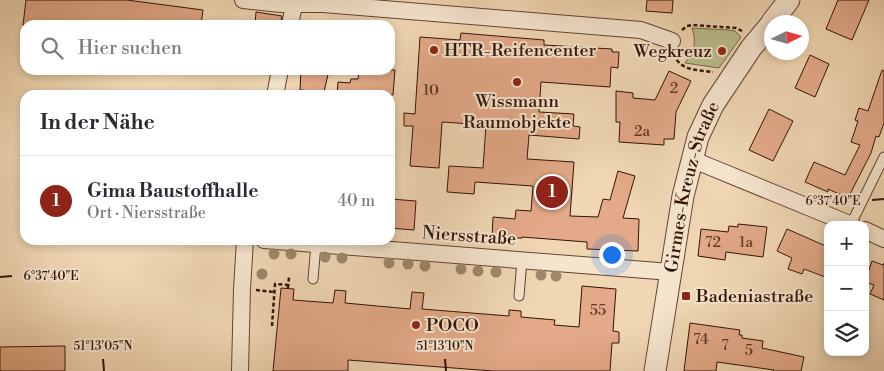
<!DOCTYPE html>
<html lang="de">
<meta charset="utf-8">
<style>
body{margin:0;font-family:"Libre Bodoni",serif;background:#f2f2f3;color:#2b2b33}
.controls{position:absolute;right:15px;bottom:15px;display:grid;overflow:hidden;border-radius:10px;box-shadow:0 2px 8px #0003}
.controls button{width:45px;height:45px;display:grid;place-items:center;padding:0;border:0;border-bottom:1px solid #e1e1e2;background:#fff;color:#2b2b33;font:25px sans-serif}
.compass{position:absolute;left:764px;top:15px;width:45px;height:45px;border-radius:50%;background:#fff;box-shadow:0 2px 8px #0003;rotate:85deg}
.you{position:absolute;left:611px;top:254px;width:18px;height:18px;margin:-12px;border:4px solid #fff;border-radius:50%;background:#1a73e8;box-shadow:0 0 0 8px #1a73e833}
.badge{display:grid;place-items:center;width:32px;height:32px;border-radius:50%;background:#8f2418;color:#fff;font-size:16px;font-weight:700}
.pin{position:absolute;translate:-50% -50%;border:2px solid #fff;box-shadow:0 1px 5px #0006}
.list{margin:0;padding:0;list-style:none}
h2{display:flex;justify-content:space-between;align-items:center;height:65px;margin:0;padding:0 20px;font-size:21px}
h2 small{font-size:16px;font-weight:400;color:#7c7c81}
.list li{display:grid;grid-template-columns:32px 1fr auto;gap:15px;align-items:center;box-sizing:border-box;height:90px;padding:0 20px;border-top:1px solid #e1e1e2}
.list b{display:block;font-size:19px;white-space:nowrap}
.list p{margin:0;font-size:16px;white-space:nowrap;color:#7c7c81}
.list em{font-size:16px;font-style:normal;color:#7c7c81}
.icon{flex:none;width:28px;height:28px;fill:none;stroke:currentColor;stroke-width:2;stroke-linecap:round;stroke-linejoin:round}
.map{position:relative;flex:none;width:884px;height:371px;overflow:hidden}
.search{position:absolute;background:#fff;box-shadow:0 2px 8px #0003;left:20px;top:20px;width:375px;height:55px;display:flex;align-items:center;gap:12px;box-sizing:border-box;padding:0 18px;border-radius:15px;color:#7c7c81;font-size:19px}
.panel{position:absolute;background:#fff;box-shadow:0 2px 8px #0003;left:20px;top:90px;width:375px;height:155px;border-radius:15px}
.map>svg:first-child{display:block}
.green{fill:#babe8c;stroke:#76694a}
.building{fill:#e3a988;stroke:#321407}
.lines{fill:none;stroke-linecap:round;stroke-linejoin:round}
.service-casing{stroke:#624432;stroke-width:11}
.minor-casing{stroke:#624432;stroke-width:18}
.tertiary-casing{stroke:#624432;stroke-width:23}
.path{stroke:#321407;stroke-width:2.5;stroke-dasharray:4 2.5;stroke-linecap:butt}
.service{stroke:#f5e4ce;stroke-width:9}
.minor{stroke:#f5e4ce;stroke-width:16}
.tertiary{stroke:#f5e4ce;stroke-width:21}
.tree{fill:#9e876a}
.ticks{fill:none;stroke:#321407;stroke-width:2}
.poi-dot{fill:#8f2418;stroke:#f5e4ce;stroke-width:2}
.labels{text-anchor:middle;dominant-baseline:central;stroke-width:4;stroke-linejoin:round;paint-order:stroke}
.number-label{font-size:15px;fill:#5e3927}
.poi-label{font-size:18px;fill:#321407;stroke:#f5e4ce;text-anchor:start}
.street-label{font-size:18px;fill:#321407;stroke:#f5e4ce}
.ticks-label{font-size:12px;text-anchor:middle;fill:#321407;stroke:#f5e4ce;stroke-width:4;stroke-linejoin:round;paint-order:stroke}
</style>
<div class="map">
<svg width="884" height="371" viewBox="0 0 884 371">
<rect width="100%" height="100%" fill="#f0d6b3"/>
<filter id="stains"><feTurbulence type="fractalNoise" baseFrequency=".004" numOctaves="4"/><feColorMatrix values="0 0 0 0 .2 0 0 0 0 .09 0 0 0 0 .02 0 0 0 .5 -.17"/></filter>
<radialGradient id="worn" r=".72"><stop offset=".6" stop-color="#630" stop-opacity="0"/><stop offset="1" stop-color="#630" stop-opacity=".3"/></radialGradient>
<path class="green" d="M692 28 729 30 735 31 741 37 719 68 685 63C694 52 697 42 692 28Z"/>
<g class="building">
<path d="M26 0H127L203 10 201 25H23Z"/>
<path d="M647 0H673L672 13 646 11Z"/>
<path d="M838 0H869L852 40 826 29Z"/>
<path d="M256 12 282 16 280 25H255Z"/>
<path d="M461 33 544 40V45L612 49V52H619L618 68 611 67 610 87 541 82 539 112 574 114 573 126 580 127 579 139 529 135 527 159 574 162 570 216 598 217 603 199 610 200 618 171 635 176 623 218 639 219 638 251 587 249V242L522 237V238H516V241L492 239 493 217 515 219 516 210 531 211 533 186 475 182 474 194 447 192 449 166 483 168 486 125 442 122 439 168 410 166 413 126H404V113L415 114 420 37 460 40Z"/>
<path d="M810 55 829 64 815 97 795 88Z"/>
<path d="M301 70H329L324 92 300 90Z"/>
<path d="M359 70H395L393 95H337L338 82 350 83 351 79H358Z"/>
<path d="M882 70 884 71V123L879 137 876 136 871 153 848 198 828 189V192L805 182 814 162 845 175 860 145 851 142 858 121 855 120 859 108 868 111Z"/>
<path d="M669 71 691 81 676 112 674 139H664V145L619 142 620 122H616V91L633 93V98L655 100Z"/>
<path d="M769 109 793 121 773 161 749 150Z"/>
<path d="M390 199 416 201 414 230 390 228Z"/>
<path d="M738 224 767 227 763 257 726 252 725 260 698 256 701 229 728 232 729 226 738 227Z"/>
<path d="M787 229 828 247V278L804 269 802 274 788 269 792 258 777 251Z"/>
<path d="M872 261 883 265 884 263V300L870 294 874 285 865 282Z"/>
<path d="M582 286 616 289 613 331 619 332V343H612L610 371H493L348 360V371H273L281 288 294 289 293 300 333 303 335 290 346 291 345 303 410 309 412 292 424 293 422 309 509 316V310L521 311V317L555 320 554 325 579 327Z"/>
<path d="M690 323 740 330 739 335H742V338L763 341 762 348 804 357 801 371H773L774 370 717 362 716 371H684Z"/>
<path d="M65 346V371H0V347Z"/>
</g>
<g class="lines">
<defs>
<g id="service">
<path d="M851 224 884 157"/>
<path d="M313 279 316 244"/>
<path d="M519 296 522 260"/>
</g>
<g id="minor">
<path d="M243 0 281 4H323L641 30 672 41"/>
<path d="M290 25 295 0"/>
<path d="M275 95 280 70"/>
<path d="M691 159 852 225"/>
<path d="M865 230 884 239"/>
<path d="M264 240 671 272"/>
<path d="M240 371 242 289 245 240"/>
</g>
<g id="tertiary">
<path d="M772 22 789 0"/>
<path id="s1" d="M655 371 683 196 698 137 713 105 751 48 772 23"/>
</g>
</defs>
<use href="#service" class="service-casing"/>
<use href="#minor" class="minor-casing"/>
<use href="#tertiary" class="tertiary-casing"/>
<g class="path">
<path d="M682 30 687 26 692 25 736 28 742 31"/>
<path d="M674 54C679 71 699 70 713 72"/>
<path d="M288 288 289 277"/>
<path d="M256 290 274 292"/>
<path d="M272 326 275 284 289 285"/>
</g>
<use href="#service" class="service"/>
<use href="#minor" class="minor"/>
<use href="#tertiary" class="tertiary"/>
</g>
<g class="tree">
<circle cx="274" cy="254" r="5.5"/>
<circle cx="291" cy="254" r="5.5"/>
<circle cx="325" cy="257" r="5.5"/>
<circle cx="342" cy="258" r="5.5"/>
<circle cx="389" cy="263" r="5.5"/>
<circle cx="408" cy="264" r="5.5"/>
<circle cx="425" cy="266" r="5.5"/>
<circle cx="461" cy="269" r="5.5"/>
<circle cx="478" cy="271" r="5.5"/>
<circle cx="496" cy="272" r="5.5"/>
<circle cx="262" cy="274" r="5.5"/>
<circle cx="541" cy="275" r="5.5"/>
<circle cx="556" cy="276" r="5.5"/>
</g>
<path class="ticks" d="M872 200 884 199M0 277 12 276M103 359 104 371M445 359 446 371"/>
<g class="poi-dot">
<circle cx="434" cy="50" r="5"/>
<circle cx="722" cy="51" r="5"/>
<circle cx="517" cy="82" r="5"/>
<rect x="681" y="291" width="10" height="10" rx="2.5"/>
<circle cx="416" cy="325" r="5"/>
</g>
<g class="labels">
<g class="number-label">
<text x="674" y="88">2</text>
<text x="431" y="90">10</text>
<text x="642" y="131">2a</text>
<text x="713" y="242">72</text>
<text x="746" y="242">1a</text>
<text x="598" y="310">55</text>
<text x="701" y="339">74</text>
<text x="725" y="345">7</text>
<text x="749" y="350">5</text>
</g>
<g class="poi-label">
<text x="444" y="50">HTR-Reifencenter</text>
<text x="712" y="51" text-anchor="end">Wegkreuz</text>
<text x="517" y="101" text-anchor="middle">Wissmann<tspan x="517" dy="21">Raumobjekte</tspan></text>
<text x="696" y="296">Badeniastraße</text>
<text x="426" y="325">POCO</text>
</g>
<g class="street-label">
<text stroke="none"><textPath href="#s1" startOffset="188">Girmes-Kreuz-Straße</textPath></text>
<text transform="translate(469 236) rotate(4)">Niersstraße</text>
</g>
</g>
<g class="ticks-label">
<text x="833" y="205">6°37'40"E</text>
<text x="51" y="280">6°37'40"E</text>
<text x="103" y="350">51°13'05"N</text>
<text x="445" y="350">51°13'10"N</text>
</g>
<rect width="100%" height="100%" filter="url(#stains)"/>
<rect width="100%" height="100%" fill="url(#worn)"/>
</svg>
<div class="controls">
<button>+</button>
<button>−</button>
<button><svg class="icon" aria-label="layers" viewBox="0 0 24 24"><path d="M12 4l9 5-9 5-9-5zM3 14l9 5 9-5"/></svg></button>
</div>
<svg class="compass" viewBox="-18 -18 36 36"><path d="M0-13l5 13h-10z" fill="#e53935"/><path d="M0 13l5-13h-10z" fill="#7c7c81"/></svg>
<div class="you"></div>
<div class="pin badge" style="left:552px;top:192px">1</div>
<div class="search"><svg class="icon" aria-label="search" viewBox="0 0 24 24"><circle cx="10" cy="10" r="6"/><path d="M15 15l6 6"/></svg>Hier suchen</div>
<section class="panel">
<h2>In der Nähe<small></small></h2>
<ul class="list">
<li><span class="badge">1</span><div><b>Gima Baustoffhalle</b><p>Ort · Niersstraße</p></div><em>40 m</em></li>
</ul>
</section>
</div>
